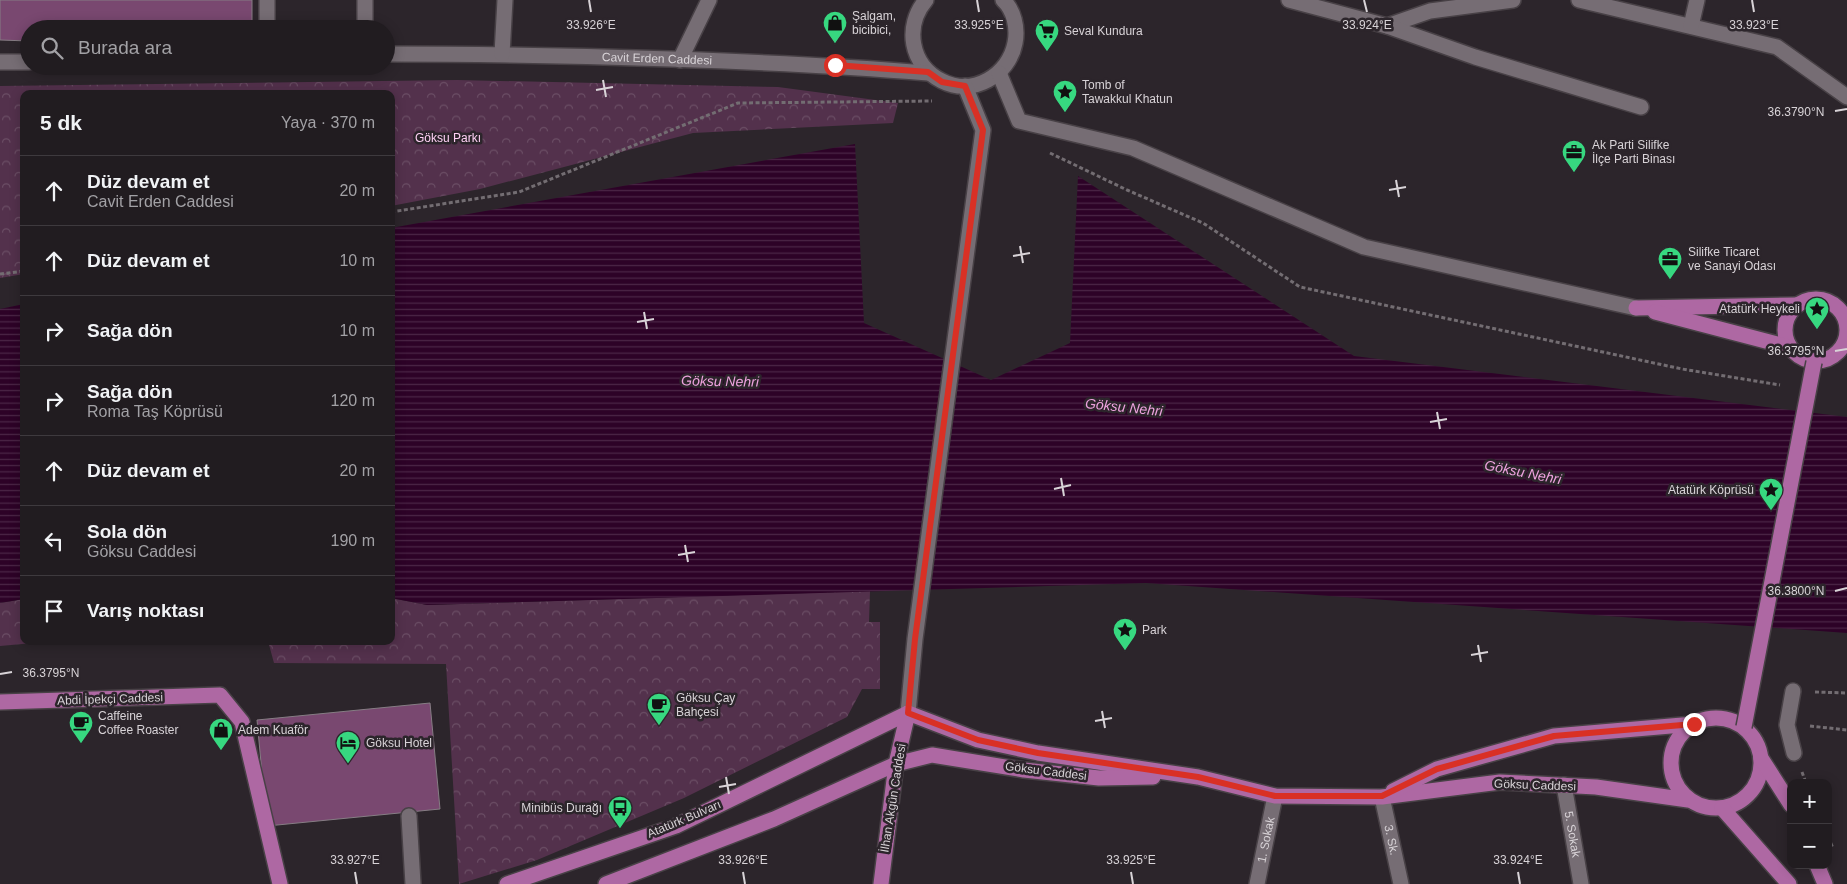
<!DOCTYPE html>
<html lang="tr">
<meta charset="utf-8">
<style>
body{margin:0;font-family:Arial,sans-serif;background:#2d292d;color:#f1f3f6}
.controls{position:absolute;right:15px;bottom:15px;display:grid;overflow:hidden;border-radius:10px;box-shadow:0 2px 12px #0003}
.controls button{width:45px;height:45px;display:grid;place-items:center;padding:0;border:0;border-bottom:1px solid #3e3a3e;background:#211c20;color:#f1f3f6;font:25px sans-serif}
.stop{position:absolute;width:15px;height:15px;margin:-11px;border:4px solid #d93025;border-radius:50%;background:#fff}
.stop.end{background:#d93025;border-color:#fff;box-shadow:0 1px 5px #0008}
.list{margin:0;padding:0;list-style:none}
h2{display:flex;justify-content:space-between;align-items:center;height:65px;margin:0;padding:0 20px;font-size:21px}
h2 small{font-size:16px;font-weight:400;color:#a2a1a5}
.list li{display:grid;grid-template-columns:32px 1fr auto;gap:15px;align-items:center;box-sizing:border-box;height:70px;padding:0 20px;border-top:1px solid #3e3a3e}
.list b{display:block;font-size:19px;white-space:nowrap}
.list p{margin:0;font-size:16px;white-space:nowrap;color:#a2a1a5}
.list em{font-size:16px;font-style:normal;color:#a2a1a5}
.icon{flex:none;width:28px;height:28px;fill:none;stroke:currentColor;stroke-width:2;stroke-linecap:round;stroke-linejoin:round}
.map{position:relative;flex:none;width:1847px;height:884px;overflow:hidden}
.search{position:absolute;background:#211c20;box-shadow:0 2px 12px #0003;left:20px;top:20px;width:375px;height:55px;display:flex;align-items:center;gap:12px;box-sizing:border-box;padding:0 18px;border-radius:28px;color:#a2a1a5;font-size:19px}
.panel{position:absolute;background:#211c20;box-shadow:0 2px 12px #0003;left:20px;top:90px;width:375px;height:555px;border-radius:10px}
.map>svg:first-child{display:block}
.forest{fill:url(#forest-crowns)}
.water{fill:url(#water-rules)}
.building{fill:#794870;stroke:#867d84}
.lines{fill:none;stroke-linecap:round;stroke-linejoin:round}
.minor-casing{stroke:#484146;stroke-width:18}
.major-casing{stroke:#484146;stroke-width:18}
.path{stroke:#736d72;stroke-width:3;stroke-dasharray:4 2.5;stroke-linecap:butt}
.minor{stroke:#766d74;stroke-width:15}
.major{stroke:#ae68a3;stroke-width:15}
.major-bridge-casing{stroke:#484146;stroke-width:18;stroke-linecap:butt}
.major-bridge{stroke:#ae68a3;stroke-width:15}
.route{stroke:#d93025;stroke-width:6}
.ticks{fill:none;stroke:#d8d3d7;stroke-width:2}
.labels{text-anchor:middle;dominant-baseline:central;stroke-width:5;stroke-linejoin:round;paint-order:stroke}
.poi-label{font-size:12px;fill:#d8d3d7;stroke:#2c252b;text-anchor:start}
.street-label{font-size:12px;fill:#d8d3d7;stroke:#2c252b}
.park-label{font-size:12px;fill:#fed0f4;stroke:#2c252b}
.water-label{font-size:14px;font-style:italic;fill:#eda2de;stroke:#2c252b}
.ticks-label{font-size:12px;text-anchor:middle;fill:#d8d3d7;stroke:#2c252b;stroke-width:5;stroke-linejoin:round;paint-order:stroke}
</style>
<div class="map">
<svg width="1847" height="884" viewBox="0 0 1847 884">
<defs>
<pattern id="forest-crowns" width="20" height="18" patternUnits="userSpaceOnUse" patternTransform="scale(1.25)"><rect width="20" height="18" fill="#53314c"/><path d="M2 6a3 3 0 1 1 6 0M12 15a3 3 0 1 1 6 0" fill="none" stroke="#6b4e65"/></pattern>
<pattern id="water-rules" width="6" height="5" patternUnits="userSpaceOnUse" patternTransform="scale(1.25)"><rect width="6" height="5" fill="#2d0227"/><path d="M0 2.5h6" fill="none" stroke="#4b2646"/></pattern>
</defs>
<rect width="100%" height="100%" fill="#2c252b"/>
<g class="forest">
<path d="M457 80 778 87 898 103 893 123 693 133 480 189 391 206V94H24V274L0 278V86Z"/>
<path d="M870 591 869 622H880V689H862L847 717 684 798 537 860 459 884 446 664 274 663 268 641H391V598L427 605Z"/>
<path d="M24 599V641H55L0 646V603Z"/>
</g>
<g class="water">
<path d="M855 144 864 323 991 380 1070 343 1078 176 1354 356 1847 417V633L1146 583 427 605 391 598V228Z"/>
<path d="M24 304V599L0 603V309Z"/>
</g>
<g class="building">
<path d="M0 0H252V29H29V41L0 40Z"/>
<path d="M430 703 440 809 267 826 257 720Z"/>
</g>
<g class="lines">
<defs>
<g id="minor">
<path d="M365 0V29"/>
<path d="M926 0C904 26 910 65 942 81 973 97 1009 75 1015 43 1018 28 1014 10 1003 0"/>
<path d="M1289 0 1387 26 1430 11 1513 0"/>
<path d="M1579 0 1777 47 1847 97"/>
<path d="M1387 26 1475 57 1641 107"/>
<path d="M1691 26 1697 0"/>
<path d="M267 29V0"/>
<path id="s1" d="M386 54C481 54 576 56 671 59 757 62 843 66 928 73"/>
<path d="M502 54 505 0"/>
<path d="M680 60 709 0"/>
<path d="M0 62H29"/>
<path d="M999 73 1019 121 1133 148 1364 247 1636 308"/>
<path d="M1793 691 1787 725 1794 753"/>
<path d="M908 713 915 639 983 130 965 86"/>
<path id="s2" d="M1564 785 1581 884"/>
<path id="s3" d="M1382 797 1401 884"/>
<path d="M409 816 413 884"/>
<path id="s4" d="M1257 884 1275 796"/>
</g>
<g id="major">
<circle cx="1816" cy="330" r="31"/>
<path d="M1636 308 1796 305"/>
<path d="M1655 312 1789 347"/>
<path d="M0 702 220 695 242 722 280 884"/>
<path d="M908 713 978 740 1038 753 1198 777 1275 796 1382 797 1500 782 1596 787 1688 800"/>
<circle cx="1716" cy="763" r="45"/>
<path d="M1761 758 1791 805"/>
<path d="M1393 791 1437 769 1554 736 1694 724"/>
<path d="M1722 808 1789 884"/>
<path d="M1817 865 1825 884"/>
<path d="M507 884 676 826 908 713"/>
<path d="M606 884 774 819 896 764 932 755 1024 770 1099 778 1153 777"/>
<path d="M881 884 896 764 908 713"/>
</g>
</defs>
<use href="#minor" class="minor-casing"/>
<use href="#major" class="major-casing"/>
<g class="path">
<path d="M1050 153 1127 190 1203 223 1300 287 1682 369 1780 385"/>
<path d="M391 212 519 192 738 103 932 101"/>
<path d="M0 274 24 271"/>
<path d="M1815 692 1847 693"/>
<path d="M1810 726 1847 730"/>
<path d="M1802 772 1806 783"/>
<path d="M1828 837 1833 848"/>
</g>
<use href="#minor" class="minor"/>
<use href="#major" class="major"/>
<defs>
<path id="major-bridge" d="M1744 727 1814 362"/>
</defs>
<use href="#major-bridge" class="major-bridge-casing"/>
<use href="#major-bridge" class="major-bridge"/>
</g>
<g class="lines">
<path class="route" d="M835 65 928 72 942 82 965 86 983 130 915 639 908 713 978 740 1038 753 1198 777 1275 796H1382L1437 769 1554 736 1694 724"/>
</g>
<path class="ticks" d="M589 0 591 12M977 0 979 12M1364 0 1367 12M1752 0 1754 12M603 80 606 97M596 90 613 87M1835 111 1847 109M1396 180 1399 197M1389 190 1406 187M1020 246 1023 263M1013 256 1030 253M644 312 647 329M637 322 654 319M1835 351 1847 349M1437 412 1440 429M1430 422 1447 419M1061 478 1064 496M1054 489 1071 485M685 545 688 562M678 555 695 552M1835 591 1847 588M1478 645 1481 662M1471 655 1488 652M0 674 12 672M1102 711 1105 728M1095 721 1112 718M726 777 729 794M719 787 736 784M355 872 357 884M743 872 745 884M1131 872 1133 884M1518 872 1520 884"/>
<defs>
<symbol id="shop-pin" viewBox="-11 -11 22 30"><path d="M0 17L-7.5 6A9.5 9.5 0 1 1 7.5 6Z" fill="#37d880" stroke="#2c252b"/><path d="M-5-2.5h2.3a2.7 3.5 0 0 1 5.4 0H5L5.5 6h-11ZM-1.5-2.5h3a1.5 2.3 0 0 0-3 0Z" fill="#111"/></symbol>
<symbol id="supermarket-pin" viewBox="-11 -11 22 30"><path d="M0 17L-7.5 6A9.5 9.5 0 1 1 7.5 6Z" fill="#37d880" stroke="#2c252b"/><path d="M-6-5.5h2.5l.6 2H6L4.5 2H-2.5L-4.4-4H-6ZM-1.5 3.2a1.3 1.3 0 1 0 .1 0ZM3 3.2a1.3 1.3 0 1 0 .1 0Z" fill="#111"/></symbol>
<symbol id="sight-pin" viewBox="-11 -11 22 30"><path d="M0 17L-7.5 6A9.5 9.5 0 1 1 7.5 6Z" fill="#37d880" stroke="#2c252b"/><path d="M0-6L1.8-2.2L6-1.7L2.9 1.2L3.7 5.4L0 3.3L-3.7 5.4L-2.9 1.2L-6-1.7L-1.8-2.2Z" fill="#111"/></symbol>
<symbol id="office-pin" viewBox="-11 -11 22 30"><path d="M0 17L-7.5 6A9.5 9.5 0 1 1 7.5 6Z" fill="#37d880" stroke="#2c252b"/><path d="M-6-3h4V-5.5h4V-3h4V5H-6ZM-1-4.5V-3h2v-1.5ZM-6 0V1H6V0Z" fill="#111"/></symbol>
<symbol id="cafe-pin" viewBox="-11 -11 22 30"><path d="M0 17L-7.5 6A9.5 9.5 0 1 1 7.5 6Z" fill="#37d880" stroke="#2c252b"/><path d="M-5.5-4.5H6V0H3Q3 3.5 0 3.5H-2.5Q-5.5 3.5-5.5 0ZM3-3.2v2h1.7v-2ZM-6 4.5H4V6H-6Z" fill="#111"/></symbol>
<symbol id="hotel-pin" viewBox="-11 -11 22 30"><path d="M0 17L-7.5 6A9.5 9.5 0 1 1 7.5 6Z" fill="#37d880" stroke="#2c252b"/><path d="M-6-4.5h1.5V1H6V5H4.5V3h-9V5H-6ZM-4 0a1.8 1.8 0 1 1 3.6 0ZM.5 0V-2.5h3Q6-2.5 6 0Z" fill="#111"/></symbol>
<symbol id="bus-pin" viewBox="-11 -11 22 30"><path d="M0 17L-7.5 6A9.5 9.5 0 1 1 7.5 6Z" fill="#37d880" stroke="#2c252b"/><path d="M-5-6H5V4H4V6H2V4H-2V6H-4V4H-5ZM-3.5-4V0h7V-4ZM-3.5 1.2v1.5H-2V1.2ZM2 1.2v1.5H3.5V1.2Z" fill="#111"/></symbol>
</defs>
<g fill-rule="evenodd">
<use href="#shop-pin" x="821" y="9" width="28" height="38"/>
<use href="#supermarket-pin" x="1033" y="17" width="28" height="38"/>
<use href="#sight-pin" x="1051" y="78" width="28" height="38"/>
<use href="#office-pin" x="1560" y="138" width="28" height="38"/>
<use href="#office-pin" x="1656" y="245" width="28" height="38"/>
<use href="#sight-pin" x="1803" y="295" width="28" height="38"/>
<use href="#sight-pin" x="1757" y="476" width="28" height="38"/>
<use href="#sight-pin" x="1111" y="616" width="28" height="38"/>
<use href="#cafe-pin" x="645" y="691" width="28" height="38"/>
<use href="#cafe-pin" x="67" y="709" width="28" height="38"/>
<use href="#shop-pin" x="207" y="716" width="28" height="38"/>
<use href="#hotel-pin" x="334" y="729" width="28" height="38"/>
<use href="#bus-pin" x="606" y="794" width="28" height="38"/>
</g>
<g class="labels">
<g class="poi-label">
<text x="852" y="16">Şalgam,<tspan x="852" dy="14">bicibici,</tspan></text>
<text x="1064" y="31">Seval Kundura</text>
<text x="1082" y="85">Tomb of<tspan x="1082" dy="14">Tawakkul Khatun</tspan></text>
<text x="1592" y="145">Ak Parti Silifke<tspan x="1592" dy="14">İlçe Parti Binası</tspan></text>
<text x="1688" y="252">Silifke Ticaret<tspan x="1688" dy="14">ve Sanayi Odası</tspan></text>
<text x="1800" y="309" text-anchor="end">Atatürk Heykeli</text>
<text x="1754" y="490" text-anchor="end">Atatürk Köprüsü</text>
<text x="1142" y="630">Park</text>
<text x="676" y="698">Göksu Çay<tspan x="676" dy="14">Bahçesi</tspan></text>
<text x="98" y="716">Caffeine<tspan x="98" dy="14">Coffee Roaster</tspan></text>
<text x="238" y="730">Adem Kuaför</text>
<text x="366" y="743">Göksu Hotel</text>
<text x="602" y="808" text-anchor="end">Minibüs Durağı</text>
</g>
<g class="street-label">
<text stroke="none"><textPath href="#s1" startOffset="271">Cavit Erden Caddesi</textPath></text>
<text transform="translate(110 699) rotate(-2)">Abdi İpekçi Caddesi</text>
<text transform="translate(1046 771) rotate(7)">Göksu Caddesi</text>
<text transform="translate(1535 785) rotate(2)">Göksu Caddesi</text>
<text transform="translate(893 798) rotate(-81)">İlhan Akgün Caddesi</text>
<text transform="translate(684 819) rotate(-23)">Atatürk Bulvarı</text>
<text stroke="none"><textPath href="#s2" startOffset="50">5. Sokak</textPath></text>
<text stroke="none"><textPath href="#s4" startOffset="45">1. Sokak</textPath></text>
<text stroke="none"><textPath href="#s3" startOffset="44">3. Sk.</textPath></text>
</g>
<g class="park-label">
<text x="448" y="138">Göksu Parkı</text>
</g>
<g class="water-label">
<text transform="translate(720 381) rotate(1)">Göksu Nehri</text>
<text transform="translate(1124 407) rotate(6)">Göksu Nehri</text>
<text transform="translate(1523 472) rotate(11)">Göksu Nehri</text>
</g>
</g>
<g class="ticks-label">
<text x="591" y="29">33.926°E</text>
<text x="979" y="29">33.925°E</text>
<text x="1367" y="29">33.924°E</text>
<text x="1754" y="29">33.923°E</text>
<text x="1796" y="116">36.3790°N</text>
<text x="1796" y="355">36.3795°N</text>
<text x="1796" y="595">36.3800°N</text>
<text x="51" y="677">36.3795°N</text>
<text x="355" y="864">33.927°E</text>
<text x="743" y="864">33.926°E</text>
<text x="1131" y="864">33.925°E</text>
<text x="1518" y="864">33.924°E</text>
</g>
</svg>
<div class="controls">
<button>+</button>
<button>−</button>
</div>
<div class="stop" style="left:835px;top:65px"></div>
<div class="stop end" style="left:1694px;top:724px"></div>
<div class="search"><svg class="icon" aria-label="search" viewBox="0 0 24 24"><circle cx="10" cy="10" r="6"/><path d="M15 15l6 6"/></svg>Burada ara</div>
<section class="panel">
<h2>5 dk<small>Yaya · 370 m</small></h2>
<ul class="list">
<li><svg class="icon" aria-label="ahead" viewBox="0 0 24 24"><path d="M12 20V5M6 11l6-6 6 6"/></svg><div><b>Düz devam et</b><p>Cavit Erden Caddesi</p></div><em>20 m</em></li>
<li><svg class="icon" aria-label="ahead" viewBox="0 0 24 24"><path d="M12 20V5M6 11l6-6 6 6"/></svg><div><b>Düz devam et</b></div><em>10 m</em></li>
<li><svg class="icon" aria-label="right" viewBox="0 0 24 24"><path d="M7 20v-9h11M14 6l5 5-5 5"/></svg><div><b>Sağa dön</b></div><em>10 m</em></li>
<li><svg class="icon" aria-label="right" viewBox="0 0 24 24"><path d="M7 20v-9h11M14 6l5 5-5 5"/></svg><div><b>Sağa dön</b><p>Roma Taş Köprüsü</p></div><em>120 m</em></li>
<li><svg class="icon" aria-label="ahead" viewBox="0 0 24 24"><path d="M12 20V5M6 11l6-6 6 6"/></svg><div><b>Düz devam et</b></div><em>20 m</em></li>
<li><svg class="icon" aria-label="left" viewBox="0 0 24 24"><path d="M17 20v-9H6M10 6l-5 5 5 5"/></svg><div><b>Sola dön</b><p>Göksu Caddesi</p></div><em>190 m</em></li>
<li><svg class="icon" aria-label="arrive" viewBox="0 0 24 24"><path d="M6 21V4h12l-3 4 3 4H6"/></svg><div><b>Varış noktası</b></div></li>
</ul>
</section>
</div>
